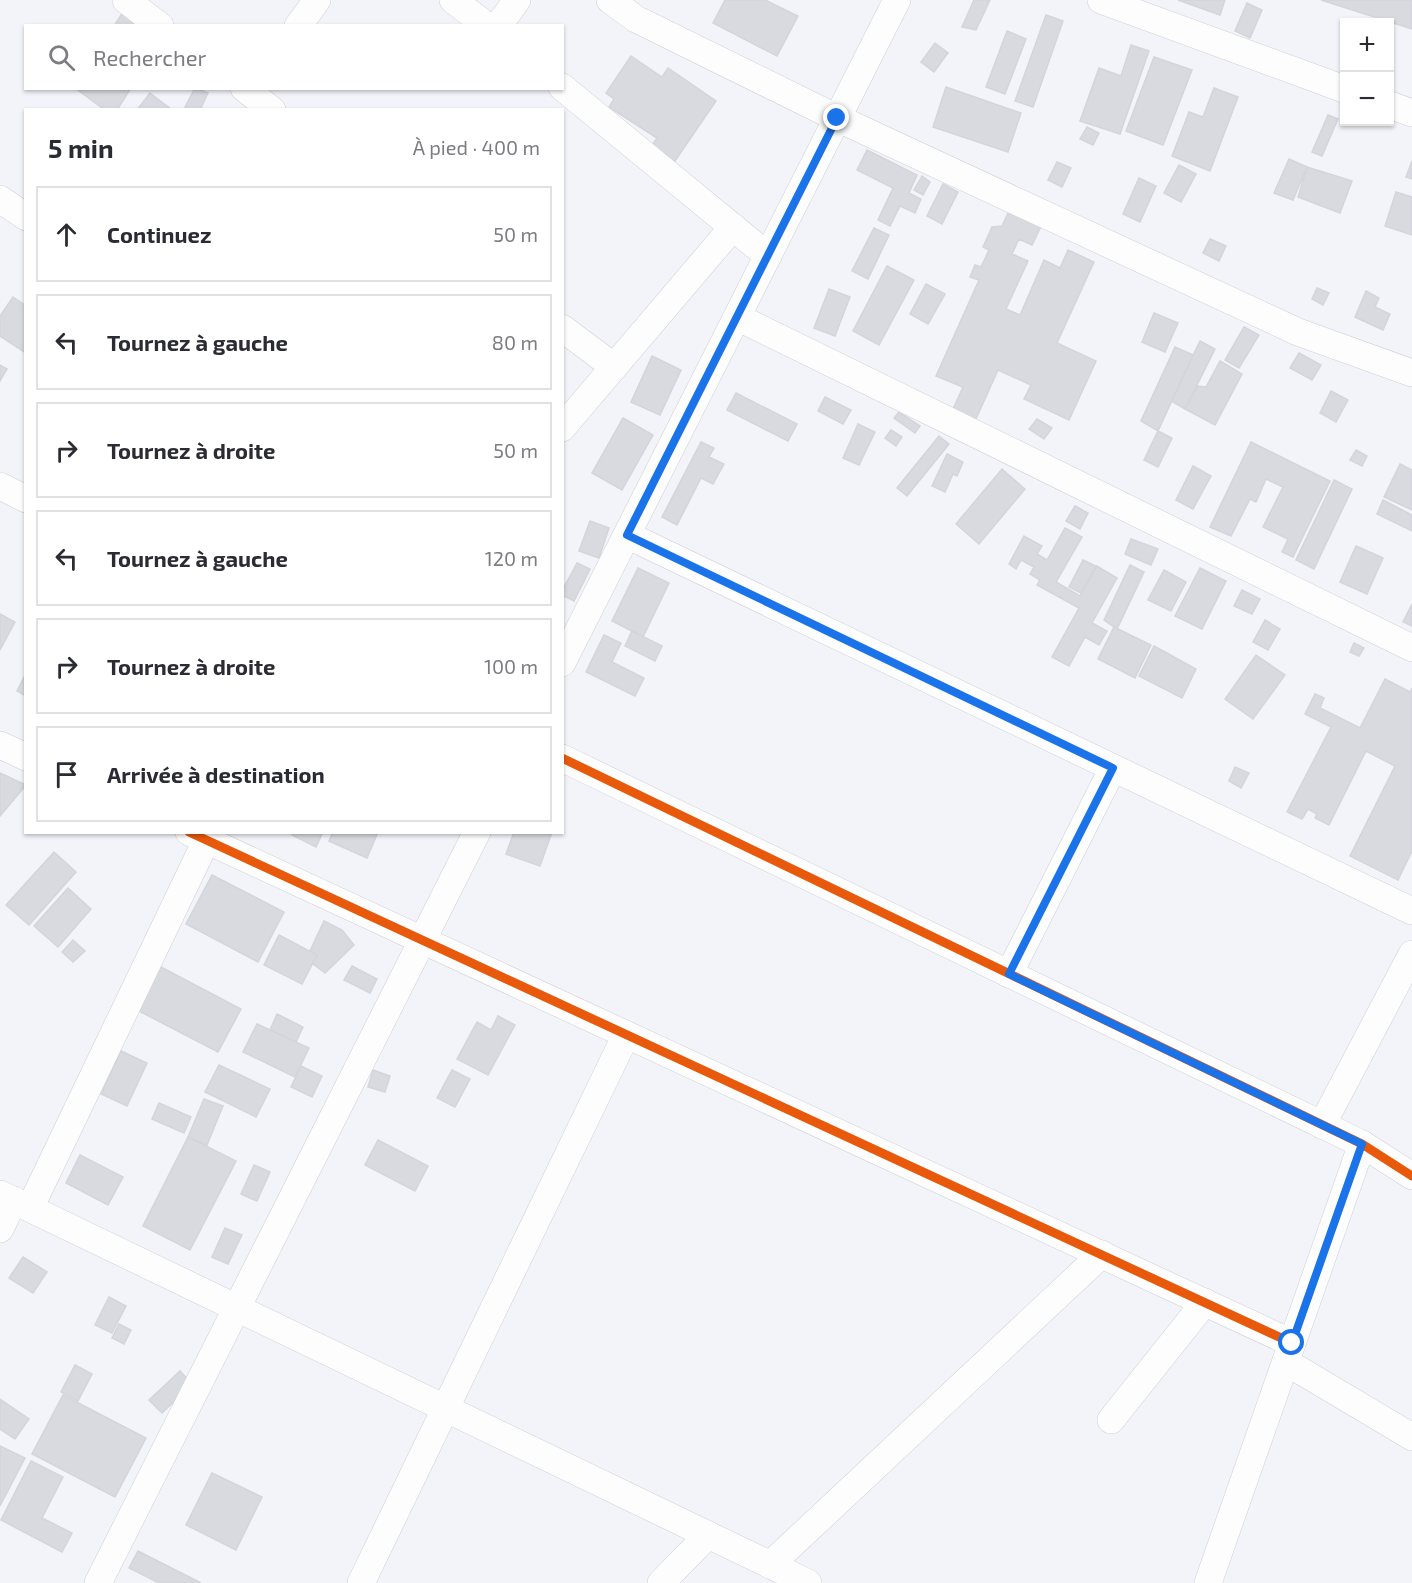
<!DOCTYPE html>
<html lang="fr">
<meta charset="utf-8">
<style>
body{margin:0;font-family:"Exo 2",sans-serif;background:#f7f7f7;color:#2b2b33}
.controls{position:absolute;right:18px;top:18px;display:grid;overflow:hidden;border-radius:0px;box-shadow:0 2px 4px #0004}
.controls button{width:54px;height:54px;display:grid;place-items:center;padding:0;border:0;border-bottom:2px solid #e1e1e2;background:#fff;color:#2b2b33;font:30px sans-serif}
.stop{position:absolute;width:18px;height:18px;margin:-14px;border:4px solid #1a73e8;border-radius:50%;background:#fff}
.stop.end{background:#1a73e8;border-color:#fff;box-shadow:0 2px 6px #0008}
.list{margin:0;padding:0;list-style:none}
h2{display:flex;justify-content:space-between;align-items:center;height:78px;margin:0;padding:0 24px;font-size:26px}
h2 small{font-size:20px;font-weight:400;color:#7c7c81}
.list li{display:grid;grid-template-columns:39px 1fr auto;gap:18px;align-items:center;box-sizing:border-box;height:96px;margin:0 12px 12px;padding:0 12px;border:2px solid #e1e1e2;border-radius:0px}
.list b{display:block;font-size:22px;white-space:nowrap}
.list em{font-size:20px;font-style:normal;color:#7c7c81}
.icon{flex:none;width:33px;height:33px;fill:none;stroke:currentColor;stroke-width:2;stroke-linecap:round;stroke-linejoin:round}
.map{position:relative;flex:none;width:1412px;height:1583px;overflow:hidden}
.search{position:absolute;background:#fff;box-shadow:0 2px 4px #0004;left:24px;top:24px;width:540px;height:66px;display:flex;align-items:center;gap:15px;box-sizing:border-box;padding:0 21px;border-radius:0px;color:#7c7c81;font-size:22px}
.panel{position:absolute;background:#fff;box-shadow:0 2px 4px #0004;left:24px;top:108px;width:540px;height:726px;border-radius:0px}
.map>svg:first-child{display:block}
.building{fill:#d9dae0;stroke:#d3d5db;stroke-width:1.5}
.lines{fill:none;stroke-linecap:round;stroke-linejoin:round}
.street-casing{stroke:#ced0d6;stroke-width:28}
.street{stroke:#fdfdfe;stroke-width:27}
.cycleway-casing{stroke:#fff;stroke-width:13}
.cycleway{stroke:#e8590c;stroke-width:9}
.route{stroke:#1a73e8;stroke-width:8}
</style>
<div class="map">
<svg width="1412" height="1583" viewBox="0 0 1412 1583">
<rect width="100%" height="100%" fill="#f3f4f9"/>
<g class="building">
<path d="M725 0H765L798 16 777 56 713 23Z"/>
<path d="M974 0H990L976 30 962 27Z"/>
<path d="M1178 0H1225L1220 15Z"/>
<path d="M1321 0H1412V29Z"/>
<path d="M1247 3 1262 10 1250 38 1235 31Z"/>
<path d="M123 12 142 26H114Z"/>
<path d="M1046 15 1063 21 1033 107 1015 101Z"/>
<path d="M1007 31 1026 39 1005 94 986 87Z"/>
<path d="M935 43 948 53 934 72 921 62Z"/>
<path d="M1131 45 1149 51 1120 134 1080 121 1099 68 1121 76Z"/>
<path d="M631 56 662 77 668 68 716 101 673 164 650 148 657 138 609 107 614 99 606 93Z"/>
<path d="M1154 57 1192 70 1163 145 1126 131Z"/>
<path d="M946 87 1021 113 1008 152 933 127Z"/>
<path d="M75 88H131L117 110H105Z"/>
<path d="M195 88 208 93 200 110H190L185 107Z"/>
<path d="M1214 88 1238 97 1210 171 1172 156 1189 112 1203 117Z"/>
<path d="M150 93 171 109 137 110Z"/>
<path d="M1328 115 1338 119 1322 156 1312 152Z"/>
<path d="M1087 127 1099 133 1093 145 1080 139Z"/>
<path d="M867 150 917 175 909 193 921 199 915 213 900 206 890 226 878 220 893 188 857 170Z"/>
<path d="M1289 159 1307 167 1293 200 1274 193Z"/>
<path d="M1412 161V179L1406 177Z"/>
<path d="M1057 162 1071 168 1062 187 1048 180Z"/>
<path d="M1179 165 1196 174 1181 202 1164 193Z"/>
<path d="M1307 167 1352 181 1340 213 1298 197Z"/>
<path d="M922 176 930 182 923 195 914 190Z"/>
<path d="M1139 178 1156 186 1140 222 1123 214Z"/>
<path d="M943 184 958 192 942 224 927 216Z"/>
<path d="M1396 192 1412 197V235L1385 226Z"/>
<path d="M1010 209 1042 224 1032 245 1019 239 1012 254 1028 261 1006 309 1020 315 1044 260 1060 268 1068 250 1094 262 1057 343 1096 361 1069 420 1024 399 1031 385 998 370 975 421 952 411 963 387 936 376 979 280 970 277 975 265 981 267 989 250 983 247 992 227 1002 226Z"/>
<path d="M874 228 889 235 868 279 852 271Z"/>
<path d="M1210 239 1226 246 1219 261 1203 253Z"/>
<path d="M887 266 914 280 879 345 853 331Z"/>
<path d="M926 284 945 294 928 324 910 314Z"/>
<path d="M1317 288 1329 293 1323 305 1312 299Z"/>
<path d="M829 289 850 297 835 336 814 328Z"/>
<path d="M1366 291 1379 298 1375 307 1390 314 1383 330 1355 317Z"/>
<path d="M13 297 26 306V353L0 336V316Z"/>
<path d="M1154 313 1178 323 1165 352 1142 342Z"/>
<path d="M1244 327 1259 335 1239 368 1225 360Z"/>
<path d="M1200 341 1215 349 1185 409 1171 401Z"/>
<path d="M1175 347 1193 355 1158 431 1141 421Z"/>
<path d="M1299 353 1321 365 1312 380 1290 368Z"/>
<path d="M652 356 681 370 660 415 631 402Z"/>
<path d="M1220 361 1242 374 1215 425 1185 409 1198 386 1206 387Z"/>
<path d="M0 365 7 369 0 381Z"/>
<path d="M1331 391 1348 400 1336 422 1320 413Z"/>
<path d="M736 393 797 424 788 441 727 410Z"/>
<path d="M825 397 851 410 843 424 818 411Z"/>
<path d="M899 412 920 426 915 433 894 418Z"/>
<path d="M623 418 653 435 622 490 592 473Z"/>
<path d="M1037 419 1052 428 1044 439 1029 429Z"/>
<path d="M858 424 875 432 859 465 843 458Z"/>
<path d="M891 430 902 437 896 446 885 438Z"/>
<path d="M1158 431 1172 438 1158 467 1144 460Z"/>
<path d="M939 436 949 444 907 496 897 488Z"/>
<path d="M701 442 714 448 709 457 724 464 713 484 701 478 677 525 662 517Z"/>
<path d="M1251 442 1330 481 1293 557 1282 552 1288 539 1263 527 1283 487 1266 479 1256 502 1250 499 1231 536 1210 527Z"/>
<path d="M1356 450 1367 456 1362 466 1350 460Z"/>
<path d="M947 454 963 462 957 476 953 474 945 492 932 486Z"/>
<path d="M1400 464 1412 470V510L1384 497Z"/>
<path d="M1193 466 1211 476 1193 509 1176 500Z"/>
<path d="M1002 469 1025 489 979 544 956 524Z"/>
<path d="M1334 480 1352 489 1314 569 1296 560Z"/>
<path d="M1383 500 1412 515V531L1377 514Z"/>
<path d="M1075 506 1088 513 1080 529 1066 521Z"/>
<path d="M590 521 609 528 599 558 579 551Z"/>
<path d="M1065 528 1082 537 1056 582 1080 596 1097 566 1117 578 1092 623 1107 631 1099 645 1085 637 1069 666 1052 657 1079 608 1037 585 1040 580 1030 574 1034 567 1021 560 1016 569 1009 564 1024 536 1042 546 1037 554 1047 560Z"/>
<path d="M1131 539 1158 549 1151 565 1125 554Z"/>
<path d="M1356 546 1383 558 1367 594 1340 582Z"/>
<path d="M1083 560 1096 566 1081 593 1069 587Z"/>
<path d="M577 563 590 569 574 601 562 595V591Z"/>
<path d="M1130 565 1144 572 1118 627H1114L1104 620Z"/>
<path d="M638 568 669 583 643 637 612 621Z"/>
<path d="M1200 568 1226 581 1202 629 1175 616Z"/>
<path d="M1164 570 1186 582 1171 611 1148 600Z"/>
<path d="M1242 590 1260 599 1252 614 1234 606Z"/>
<path d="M1412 604V626L1403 622Z"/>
<path d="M0 614 15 622 0 650Z"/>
<path d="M1265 620 1280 629 1268 650 1253 642Z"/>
<path d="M1114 627 1151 645 1135 678 1098 659Z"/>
<path d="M632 631 662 646 655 661 625 646Z"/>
<path d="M604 635 621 643 612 662 644 678 635 696 586 672Z"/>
<path d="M1354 643 1364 648 1359 656 1350 652Z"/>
<path d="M1154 646 1196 669 1182 698 1139 676Z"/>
<path d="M1256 655 1285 675 1253 719 1225 699Z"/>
<path d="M26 673V696L17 691Z"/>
<path d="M1385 679 1410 692 1412 688V851L1398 880 1350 856 1395 766 1366 751 1329 825 1315 818 1317 814 1308 809 1302 819 1287 812 1331 727 1305 714 1315 694 1324 698 1320 708 1360 728Z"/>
<path d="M1235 767 1249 773 1241 788 1229 781Z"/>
<path d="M0 773 26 785 0 816Z"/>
<path d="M294 832H323L316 847 292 835Z"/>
<path d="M333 832H378L367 858 329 841Z"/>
<path d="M514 832H552L540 866 506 854Z"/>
<path d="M54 852 76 872 29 925 6 905Z"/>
<path d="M212 875 284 912 258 962 186 924Z"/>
<path d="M68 888 91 909 58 947 34 926Z"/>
<path d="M324 921 342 930 354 945 325 973 312 963 317 955 310 951Z"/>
<path d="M279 935 317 955 302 984 264 965Z"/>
<path d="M73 940 85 951 73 962 62 952Z"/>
<path d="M159 966 241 1009 218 1052 137 1010Z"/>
<path d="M352 966 377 979 370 993 344 980Z"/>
<path d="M277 1014 303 1027 296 1042 270 1030Z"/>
<path d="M498 1016 515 1025 488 1075 457 1059 477 1022 491 1030Z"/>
<path d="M257 1024 309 1048 295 1077 243 1052Z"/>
<path d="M121 1051 147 1063 127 1106 101 1094Z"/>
<path d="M219 1065 270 1089 256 1117 205 1092Z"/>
<path d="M301 1066 322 1076 312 1097 291 1087Z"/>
<path d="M373 1070 390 1076 385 1092 368 1087Z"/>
<path d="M452 1070 470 1079 455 1107 437 1098Z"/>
<path d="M204 1099 223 1106 207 1145 188 1137Z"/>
<path d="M159 1103 191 1117 184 1133 152 1119Z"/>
<path d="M188 1137 236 1161 190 1250 143 1226Z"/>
<path d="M378 1140 428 1166 415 1191 365 1165Z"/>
<path d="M80 1155 123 1177 108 1205 66 1183Z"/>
<path d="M254 1165 270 1172 257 1201 241 1194Z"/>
<path d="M225 1228 242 1235 228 1264 212 1257Z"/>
<path d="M23 1257 47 1272 33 1293 9 1278Z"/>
<path d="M109 1297 126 1306 112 1333 95 1325Z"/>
<path d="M119 1324 131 1330 124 1344 112 1338Z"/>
<path d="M75 1365 92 1374 78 1401 61 1392Z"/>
<path d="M180 1371 192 1384 162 1413 149 1400Z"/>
<path d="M63 1395 146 1438 115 1497 32 1454Z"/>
<path d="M0 1399 29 1419 15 1439 0 1429Z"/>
<path d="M0 1446 25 1458 0 1506Z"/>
<path d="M31 1461 63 1477 42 1518 72 1533 62 1552 1 1520Z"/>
<path d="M212 1473 262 1497 236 1550 186 1525Z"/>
<path d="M138 1551 201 1583H159L129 1568Z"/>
</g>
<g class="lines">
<defs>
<g id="street">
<path d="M126 0 160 26"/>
<path d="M453 0 487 26"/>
<path d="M610 0 636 19 837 118 1298 332 1412 373"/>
<path d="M1101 0 1344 89"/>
<path d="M298 26 317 0"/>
<path d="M498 26 517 0"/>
<path d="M562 87 768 256"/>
<path d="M244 88 272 110"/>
<path d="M1390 105 1412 113"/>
<path d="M0 199 26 217"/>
<path d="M737 317 1412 648"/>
<path d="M562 328 614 367"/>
<path d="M562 428 733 227"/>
<path d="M0 486 26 499"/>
<path d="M627 535 1412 911"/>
<path d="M562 663 897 0"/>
<path d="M0 745 26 757"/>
<path d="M562 758 1362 1144 1412 1176"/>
<path d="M189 832 1292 1343"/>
<path d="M1009 974 1113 768"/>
<path d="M1322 1125 1412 954"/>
<path d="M0 1194 808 1583"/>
<path d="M30 1208 206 841"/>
<path d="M0 1229 14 1200"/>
<path d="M1286 1362 1412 1437"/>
<path d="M1111 1420 1205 1302"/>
<path d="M770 1565 1102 1254"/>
<path d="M98 1583 477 832"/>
<path d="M361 1583 626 1035"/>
<path d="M661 1583 708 1535"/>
<path d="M1208 1583 1362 1144"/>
</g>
</defs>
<use href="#street" class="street-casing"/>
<use href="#street" class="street"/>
<defs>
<g id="cycleway">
<path d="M562 758 1362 1144 1412 1176"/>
<path d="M189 832 1292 1343"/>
</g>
</defs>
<use href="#cycleway" class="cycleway-casing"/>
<use href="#cycleway" class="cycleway"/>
</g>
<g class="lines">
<path class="route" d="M837 118 627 535 1113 768 1009 974 1362 1144 1292 1343"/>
</g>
</svg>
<div class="controls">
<button>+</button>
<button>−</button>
</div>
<div class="stop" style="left:1292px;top:1343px"></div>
<div class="stop end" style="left:837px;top:118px"></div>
<div class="search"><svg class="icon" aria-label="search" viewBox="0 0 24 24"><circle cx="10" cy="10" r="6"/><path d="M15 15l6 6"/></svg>Rechercher</div>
<section class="panel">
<h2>5 min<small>À pied · 400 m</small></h2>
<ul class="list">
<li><svg class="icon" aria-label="ahead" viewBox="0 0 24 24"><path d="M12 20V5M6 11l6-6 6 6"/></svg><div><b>Continuez</b></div><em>50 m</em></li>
<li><svg class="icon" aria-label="left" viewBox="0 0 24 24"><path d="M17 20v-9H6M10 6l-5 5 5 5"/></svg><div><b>Tournez à gauche</b></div><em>80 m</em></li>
<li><svg class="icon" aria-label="right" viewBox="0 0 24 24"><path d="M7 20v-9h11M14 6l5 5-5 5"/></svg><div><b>Tournez à droite</b></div><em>50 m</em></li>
<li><svg class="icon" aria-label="left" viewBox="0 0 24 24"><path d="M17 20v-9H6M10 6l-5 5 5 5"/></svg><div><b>Tournez à gauche</b></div><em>120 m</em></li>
<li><svg class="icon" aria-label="right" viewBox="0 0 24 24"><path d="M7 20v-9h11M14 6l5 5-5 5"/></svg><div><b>Tournez à droite</b></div><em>100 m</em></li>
<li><svg class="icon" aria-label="arrive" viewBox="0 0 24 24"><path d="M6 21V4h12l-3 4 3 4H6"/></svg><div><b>Arrivée à destination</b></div></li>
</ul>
</section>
</div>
